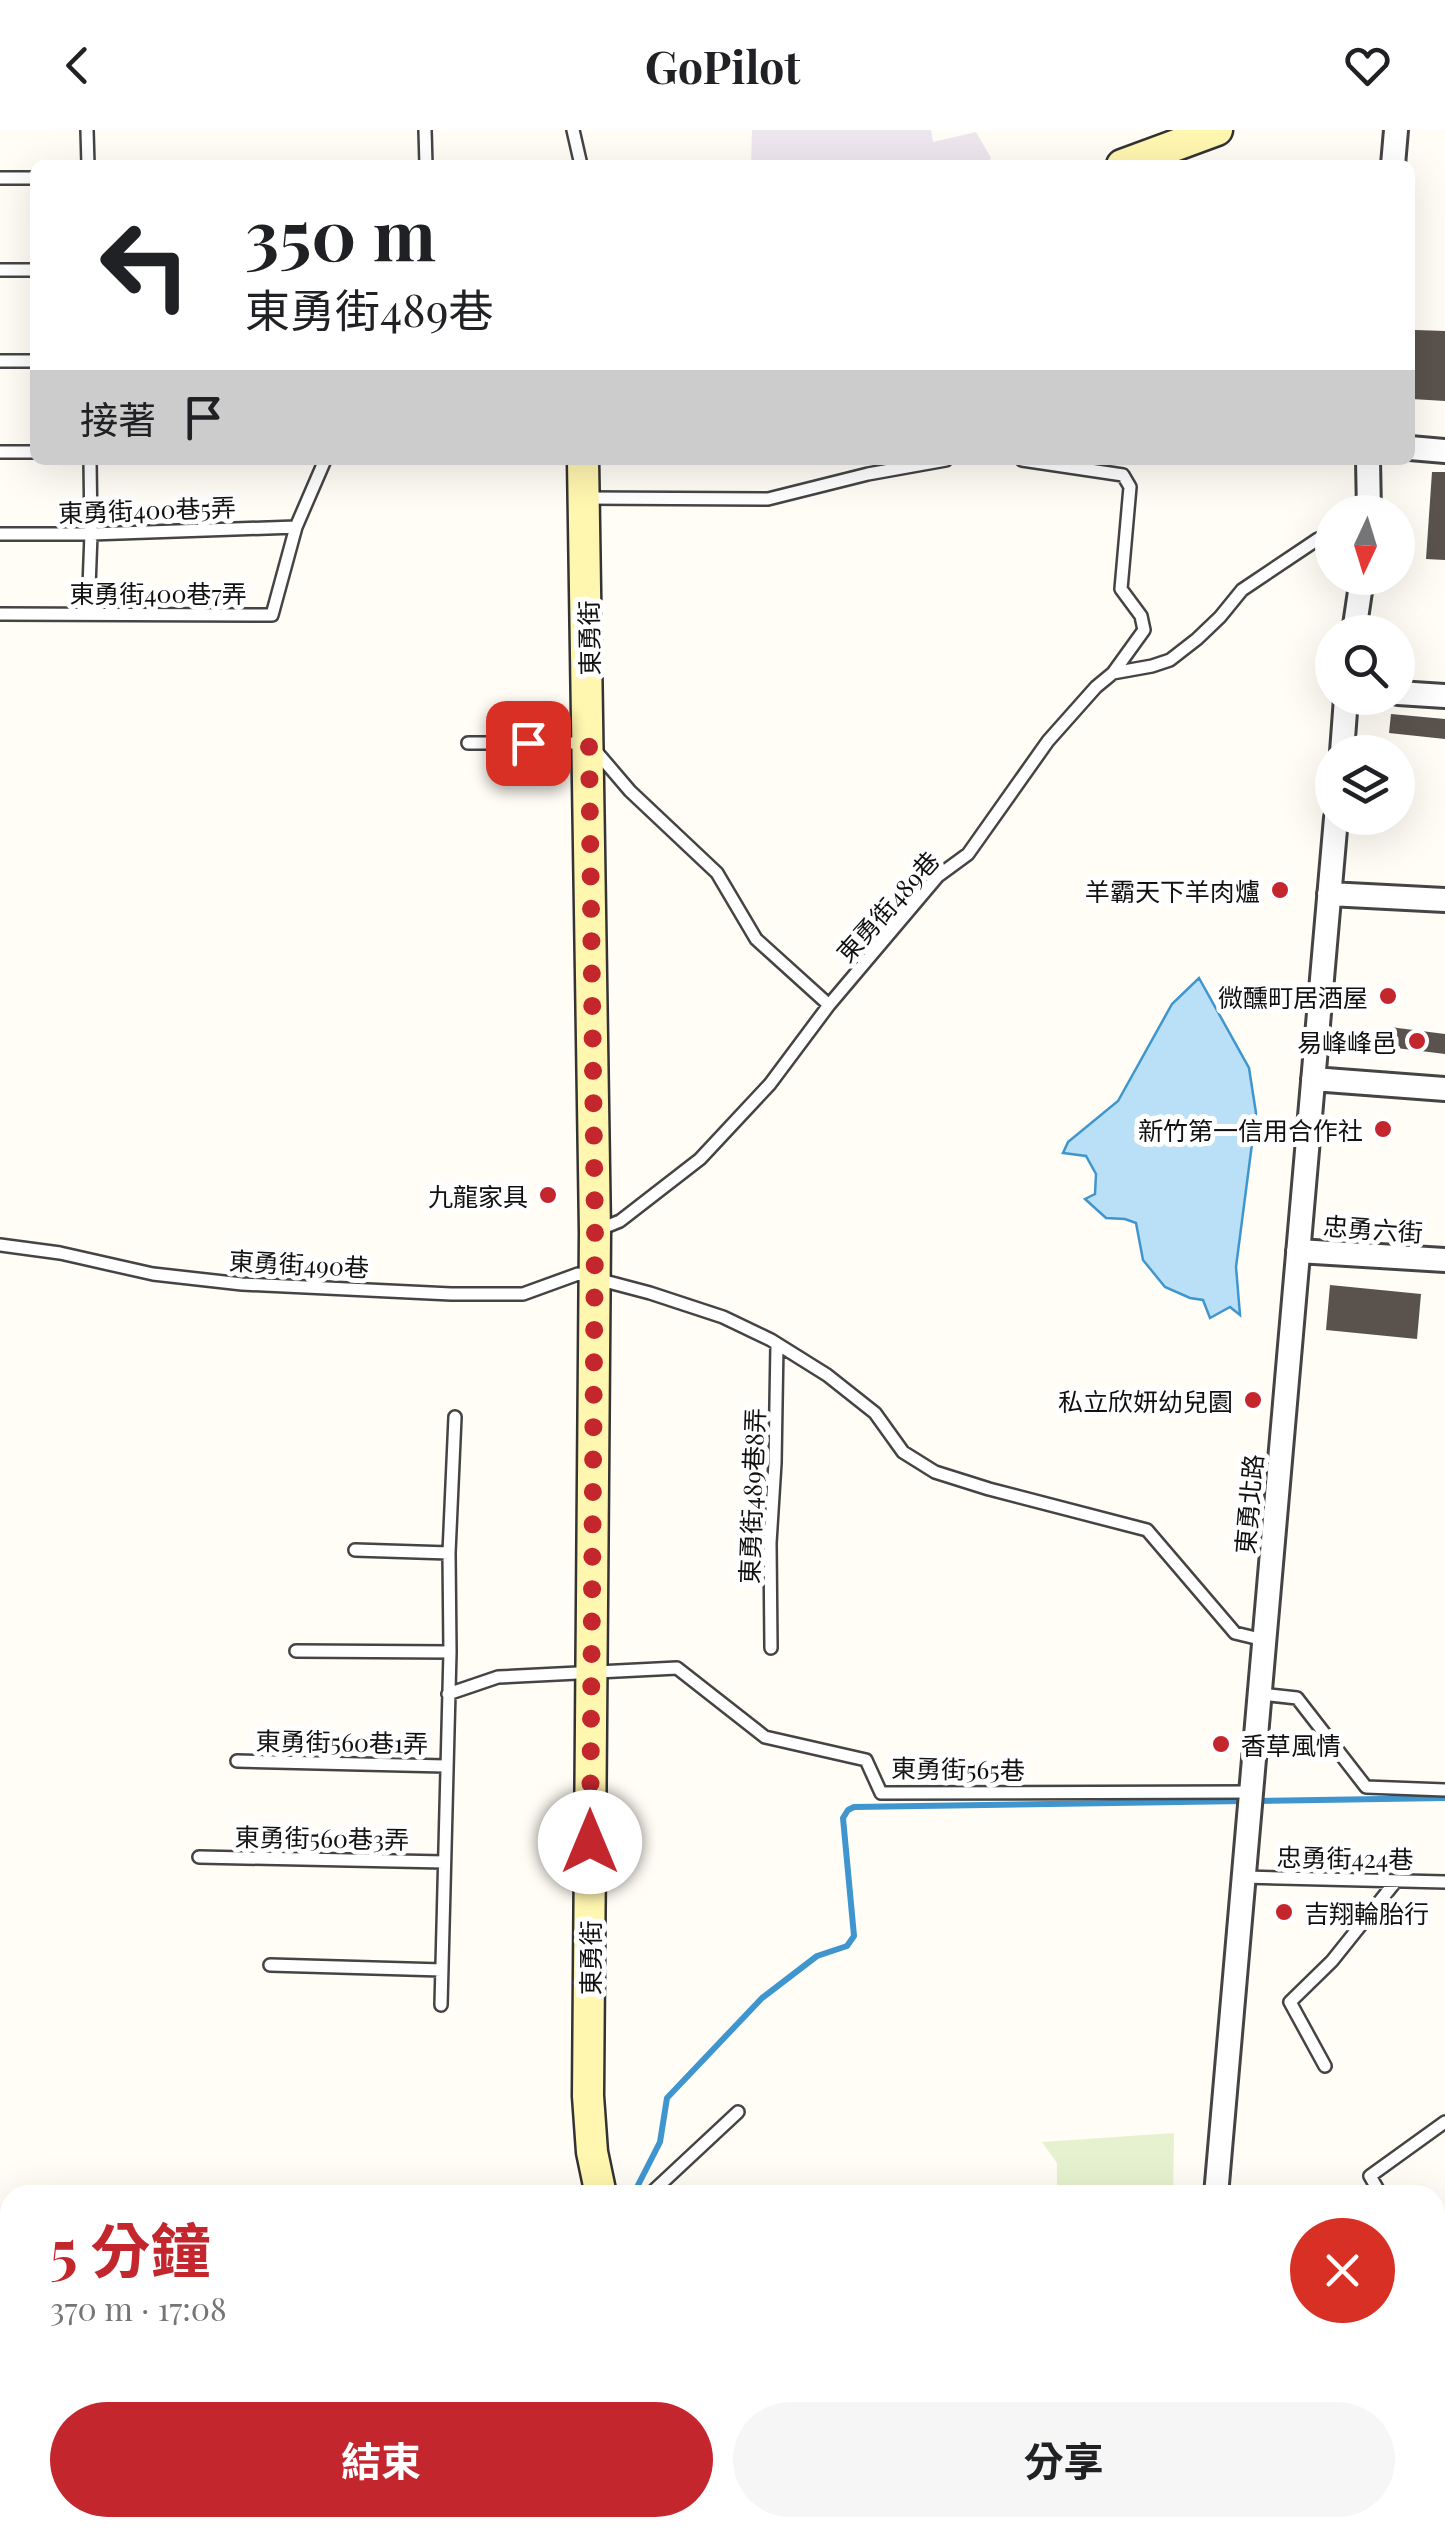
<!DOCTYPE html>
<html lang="zh-TW">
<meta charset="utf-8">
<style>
:root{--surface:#fff;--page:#f6f6f6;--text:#202124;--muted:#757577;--accent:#c4262e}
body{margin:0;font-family:"Playfair Display","Noto Sans TC",serif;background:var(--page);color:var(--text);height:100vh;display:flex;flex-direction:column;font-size:38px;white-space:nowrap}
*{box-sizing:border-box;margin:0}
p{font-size:32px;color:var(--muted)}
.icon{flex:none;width:55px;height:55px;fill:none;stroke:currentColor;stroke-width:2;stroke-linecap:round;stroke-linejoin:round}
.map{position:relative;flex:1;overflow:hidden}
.drawer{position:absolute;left:0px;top:2055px;width:1445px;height:352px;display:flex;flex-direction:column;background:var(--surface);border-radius:30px 30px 0 0;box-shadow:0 10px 40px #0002}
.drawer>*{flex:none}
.hud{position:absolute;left:30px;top:30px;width:1385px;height:305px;border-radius:15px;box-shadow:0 10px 40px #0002;background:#fff;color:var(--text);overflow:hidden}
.needle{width:65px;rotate:184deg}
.tools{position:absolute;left:1315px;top:365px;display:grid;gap:20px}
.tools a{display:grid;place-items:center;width:100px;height:100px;border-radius:50%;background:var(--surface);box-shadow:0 10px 40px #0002;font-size:50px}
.pin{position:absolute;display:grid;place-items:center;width:85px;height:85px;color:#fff;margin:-42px;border-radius:20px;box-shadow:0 5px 15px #0006}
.me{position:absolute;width:110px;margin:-55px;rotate:0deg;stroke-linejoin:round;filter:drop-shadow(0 0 8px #0008)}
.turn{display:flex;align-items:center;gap:35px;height:210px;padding:0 50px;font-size:45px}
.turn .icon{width:130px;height:130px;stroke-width:2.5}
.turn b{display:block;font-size:70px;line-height:85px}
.then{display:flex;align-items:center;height:95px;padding:0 50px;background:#0003;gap:20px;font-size:38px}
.round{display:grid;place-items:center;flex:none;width:105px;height:105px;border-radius:52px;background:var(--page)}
.head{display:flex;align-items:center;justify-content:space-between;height:170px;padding:0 50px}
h1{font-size:60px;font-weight:700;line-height:75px;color:var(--accent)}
.cta{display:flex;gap:20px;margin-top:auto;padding:20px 50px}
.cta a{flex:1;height:115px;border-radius:60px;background:var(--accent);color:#fff;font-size:40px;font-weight:700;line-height:115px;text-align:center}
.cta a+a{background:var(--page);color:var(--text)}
header{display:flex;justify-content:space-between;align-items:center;height:130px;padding:0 50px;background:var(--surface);font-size:45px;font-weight:700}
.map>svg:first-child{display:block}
.industrial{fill:#eee6ef}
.pitch{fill:#e6f2cf}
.water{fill:#b9e0f7;stroke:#3f96cf;stroke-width:2.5}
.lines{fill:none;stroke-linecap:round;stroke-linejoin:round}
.stream{stroke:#3f96cf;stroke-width:6}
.building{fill:#5a524d}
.lane-casing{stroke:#444;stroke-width:16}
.street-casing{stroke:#444;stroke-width:28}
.secondary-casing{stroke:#333;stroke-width:35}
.lane{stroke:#fff;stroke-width:11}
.street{stroke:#fff;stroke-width:22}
.secondary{stroke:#fff6b0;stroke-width:30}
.route{stroke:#c4262e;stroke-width:18;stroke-dasharray:0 32.4}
.poi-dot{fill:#c4262e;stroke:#fff;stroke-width:4}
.labels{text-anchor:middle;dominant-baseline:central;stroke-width:10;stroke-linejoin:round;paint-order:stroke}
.street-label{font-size:25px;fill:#111;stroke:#fff}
.poi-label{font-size:25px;fill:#111;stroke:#fff;text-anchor:end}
</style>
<header><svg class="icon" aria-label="back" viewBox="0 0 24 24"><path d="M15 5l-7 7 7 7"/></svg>GoPilot<svg class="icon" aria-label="heart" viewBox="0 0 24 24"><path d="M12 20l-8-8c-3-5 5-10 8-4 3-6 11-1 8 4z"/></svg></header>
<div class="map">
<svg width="1445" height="2406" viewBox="0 0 1445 2406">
<rect width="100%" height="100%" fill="#fffdf5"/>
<path class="industrial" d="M752 0H931L933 12 976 2 991 28 986 35H751Z"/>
<path class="pitch" d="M1174 2003 1173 2065H1057V2033L1042 2012Z"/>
<path class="water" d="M1199 848 1249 938 1256 983 1236 1137 1240 1185 1230 1177 1210 1188 1203 1170 1190 1168 1165 1157 1143 1130 1136 1093 1125 1089 1106 1088 1085 1069 1095 1064 1096 1044 1086 1026 1063 1023 1068 1012 1118 971 1172 874Z"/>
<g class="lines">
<path class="stream" d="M1256 1671 1445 1668
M633 2065 660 2012 667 1968 762 1868 817 1826 847 1816 854 1806 843 1688 848 1680 854 1677 1244 1671
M0 2137 10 2139"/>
</g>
<path class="building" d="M1415 200 1445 201V271L1412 269Z
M1432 342H1445V430L1426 429Z
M1391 584 1445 589V609L1389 603Z
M1390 897 1445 904V924L1388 917Z
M1330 1155 1421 1164 1417 1209 1326 1200Z"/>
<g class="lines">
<defs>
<path id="lane" d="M87 0 88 35
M425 0 426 35
M573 0 581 35
M0 48H35
M0 140H35
M0 231H35
M0 322H35
M1022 330 1123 345 1130 357 1121 459 1141 486 1144 500 1113 543
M585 368 768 369 868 344 946 330
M0 404H91L296 397
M0 484 272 485 296 397 325 330
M88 484 91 404 90 330
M468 613H589L630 661 717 743 756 809 829 875 938 746 968 724 1048 611 1096 557 1113 543 1152 536 1170 530 1197 509 1220 487 1242 460 1318 409 1332 403
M598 1100 620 1091 700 1029 770 954 829 875
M0 1115 60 1123 153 1144 242 1154 451 1164H523L578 1144 650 1163 723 1187 771 1210 827 1245 875 1283 903 1322 935 1342 989 1359 1147 1400 1235 1503 1264 1510
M355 1420 449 1423
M771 1518 770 1413 775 1333 777 1214
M296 1521 450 1522
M448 1564 498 1547 677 1538 765 1607 866 1630 881 1663 1251 1662
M1260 1564 1297 1568 1366 1657 1445 1660
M237 1631 445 1636
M199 1727 444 1732
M1244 1747 1445 1752
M270 1835 442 1840
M441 1875 450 1522 449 1423 455 1287
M1325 1936 1290 1872 1332 1831 1396 1751
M649 2065 738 1982
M1381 2065 1370 2046 1445 1992
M1435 2162 1445 2180
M1435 2302 1445 2305
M174 2406 178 2398
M604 2406 605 2398"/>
<path id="street" d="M1393 35 1396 0
M1410 318 1445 321
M1368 330 1369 382
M1354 502 1362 448
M1398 563 1445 566
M1342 622 1346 568
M1329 764 1445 770
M1313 949 1445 959
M1298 1121 1445 1130
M1216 2065 1336 688
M1435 2153 1445 2154
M1187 2406V2398"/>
<path id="secondary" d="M1122 35 1217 0
M583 330 595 1102 588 1966 592 2022 601 2065
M669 2398 671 2406"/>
</defs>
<use href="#lane" class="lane-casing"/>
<use href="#street" class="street-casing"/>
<use href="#secondary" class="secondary-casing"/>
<use href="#lane" class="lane"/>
<use href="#street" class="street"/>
<use href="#secondary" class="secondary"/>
</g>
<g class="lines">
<path class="route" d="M528 613H589L595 1102 590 1712"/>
</g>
<g class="poi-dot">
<circle cx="1280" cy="760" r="10"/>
<circle cx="1388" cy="866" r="10"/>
<circle cx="1417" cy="911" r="10"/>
<circle cx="1383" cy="999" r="10"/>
<circle cx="548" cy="1065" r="10"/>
<circle cx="1253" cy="1270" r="10"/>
<circle cx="1221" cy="1614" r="10"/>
<circle cx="1284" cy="1782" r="10"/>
</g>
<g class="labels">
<g class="street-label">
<text transform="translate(147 379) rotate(-2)">東勇街400巷5弄</text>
<text x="158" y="462">東勇街400巷7弄</text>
<text transform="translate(588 508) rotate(-91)">東勇街</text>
<text transform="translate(887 776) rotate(-48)">東勇街489巷</text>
<text transform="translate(1373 1098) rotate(4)">忠勇六街</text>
<text transform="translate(299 1133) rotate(3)">東勇街490巷</text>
<text transform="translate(751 1366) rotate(-88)">東勇街489巷8弄</text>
<text transform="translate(1248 1374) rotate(-85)">東勇北路</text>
<text transform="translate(342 1611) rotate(1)">東勇街560巷1弄</text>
<text transform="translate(958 1638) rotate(1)">東勇街565巷</text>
<text transform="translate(322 1707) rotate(1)">東勇街560巷3弄</text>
<text transform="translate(1345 1727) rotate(1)">忠勇街424巷</text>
<text transform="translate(589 1828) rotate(-90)">東勇街</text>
</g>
<g class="poi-label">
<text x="1260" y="760">羊霸天下羊肉爐</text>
<text x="1368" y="866">微醺町居酒屋</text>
<text x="1397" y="911">易峰峰邑</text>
<text x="1363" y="999">新竹第一信用合作社</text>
<text x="528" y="1065">九龍家具</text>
<text x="1233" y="1270">私立欣妍幼兒園</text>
<text x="1241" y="1614" text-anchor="start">香草風情</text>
<text x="1304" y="1782" text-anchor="start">吉翔輪胎行</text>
</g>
</g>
</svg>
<div class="tools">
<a><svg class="needle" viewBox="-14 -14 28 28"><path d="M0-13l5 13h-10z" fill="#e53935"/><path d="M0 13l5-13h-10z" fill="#757577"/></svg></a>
<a><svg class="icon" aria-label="search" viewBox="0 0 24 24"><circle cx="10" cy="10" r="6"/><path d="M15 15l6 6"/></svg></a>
<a><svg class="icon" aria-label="layers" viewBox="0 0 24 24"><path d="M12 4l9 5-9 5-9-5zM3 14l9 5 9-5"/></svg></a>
</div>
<div class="pin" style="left:528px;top:613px;background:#d93025"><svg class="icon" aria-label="arrive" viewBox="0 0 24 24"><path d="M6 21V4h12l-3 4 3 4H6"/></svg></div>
<svg class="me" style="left:590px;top:1712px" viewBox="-20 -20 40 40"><circle r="19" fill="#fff"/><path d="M0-13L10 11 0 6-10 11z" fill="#c4262e"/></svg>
<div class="hud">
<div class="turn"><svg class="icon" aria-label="left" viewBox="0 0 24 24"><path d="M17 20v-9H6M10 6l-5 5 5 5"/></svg><div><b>350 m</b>東勇街489巷</div></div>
<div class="then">接著<svg class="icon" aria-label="arrive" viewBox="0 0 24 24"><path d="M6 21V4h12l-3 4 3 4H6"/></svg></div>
</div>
<section class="drawer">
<div class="head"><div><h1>5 分鐘</h1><p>370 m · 17:08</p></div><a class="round" style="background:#d93025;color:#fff"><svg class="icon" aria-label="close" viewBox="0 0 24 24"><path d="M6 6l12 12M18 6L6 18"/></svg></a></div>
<div class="cta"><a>結束</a><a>分享</a></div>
</section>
</div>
